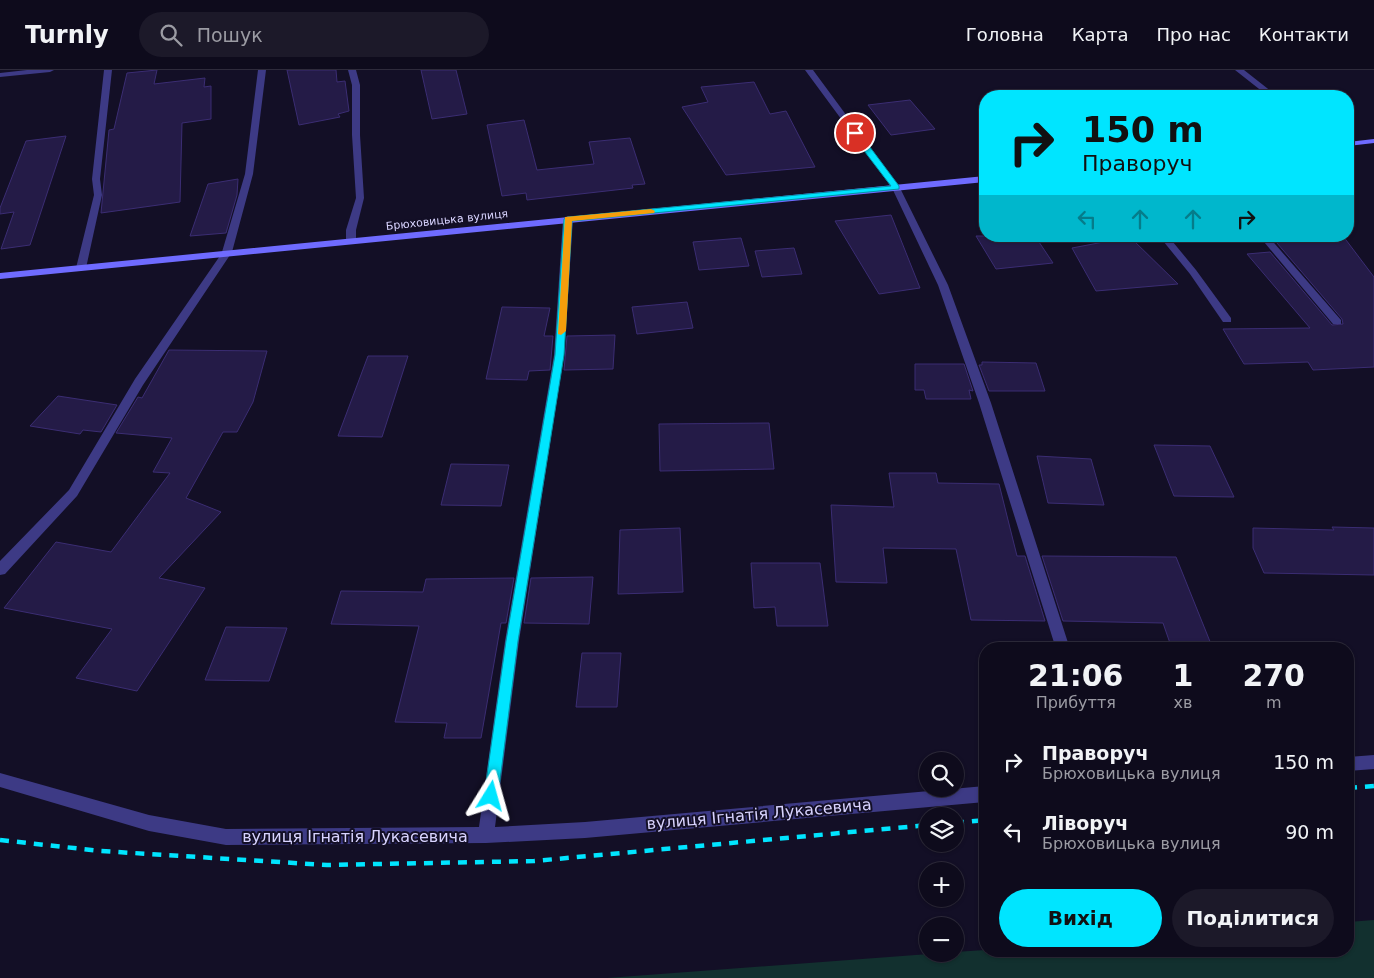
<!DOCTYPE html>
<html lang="uk">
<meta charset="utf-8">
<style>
:root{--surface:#0e0b1c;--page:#1c1929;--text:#f1f3f6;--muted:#9b9ba3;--line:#2e2b3b;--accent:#00e5ff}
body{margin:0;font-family:"DejaVu Sans",sans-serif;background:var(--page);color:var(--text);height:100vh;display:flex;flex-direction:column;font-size:19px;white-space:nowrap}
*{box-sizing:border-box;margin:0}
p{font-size:16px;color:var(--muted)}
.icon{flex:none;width:28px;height:28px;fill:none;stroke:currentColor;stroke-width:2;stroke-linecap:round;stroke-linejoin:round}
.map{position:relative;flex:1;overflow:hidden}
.side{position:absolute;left:979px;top:572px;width:375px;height:315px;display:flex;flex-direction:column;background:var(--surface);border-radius:20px;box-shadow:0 1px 4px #0004,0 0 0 1px var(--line)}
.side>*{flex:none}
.banner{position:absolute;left:979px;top:20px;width:375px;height:152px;border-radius:20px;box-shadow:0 1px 4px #0004,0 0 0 1px var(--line);background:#00e5ff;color:#111;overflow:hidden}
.controls{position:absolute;left:919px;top:682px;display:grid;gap:10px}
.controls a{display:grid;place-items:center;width:45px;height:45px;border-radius:50%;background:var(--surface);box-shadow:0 1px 4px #0004,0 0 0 1px var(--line);font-size:25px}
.pin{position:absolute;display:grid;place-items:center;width:42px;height:42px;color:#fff;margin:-21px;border:2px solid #fff;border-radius:50%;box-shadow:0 1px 5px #0007}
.me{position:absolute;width:55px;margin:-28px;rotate:8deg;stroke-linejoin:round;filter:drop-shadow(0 0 4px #0008)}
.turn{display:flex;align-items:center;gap:18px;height:105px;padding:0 20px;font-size:22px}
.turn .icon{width:65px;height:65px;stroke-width:2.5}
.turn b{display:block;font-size:35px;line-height:42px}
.lanes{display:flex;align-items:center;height:48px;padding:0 20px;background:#0003;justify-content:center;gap:25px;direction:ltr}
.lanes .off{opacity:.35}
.eta{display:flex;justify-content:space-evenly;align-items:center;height:85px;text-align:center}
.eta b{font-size:30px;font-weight:600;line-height:35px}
.action{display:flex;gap:10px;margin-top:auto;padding:10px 20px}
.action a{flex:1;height:58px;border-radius:30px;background:var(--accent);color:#111;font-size:20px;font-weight:600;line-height:58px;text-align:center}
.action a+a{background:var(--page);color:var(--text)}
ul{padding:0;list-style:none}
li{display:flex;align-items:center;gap:15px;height:70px;padding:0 20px}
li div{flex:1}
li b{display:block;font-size:19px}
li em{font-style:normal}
header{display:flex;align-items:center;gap:30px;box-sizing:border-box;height:70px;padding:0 25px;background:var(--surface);border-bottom:1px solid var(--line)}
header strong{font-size:24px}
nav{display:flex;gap:28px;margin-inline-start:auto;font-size:18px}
.search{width:350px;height:45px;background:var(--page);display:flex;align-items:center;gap:12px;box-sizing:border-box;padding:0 18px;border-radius:28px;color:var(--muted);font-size:19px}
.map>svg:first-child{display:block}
.green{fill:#12302f}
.building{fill:#241b47;stroke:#3b2d73}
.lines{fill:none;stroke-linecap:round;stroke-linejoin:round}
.lane{fill:#3d3a85;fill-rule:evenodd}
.street{fill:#3d3a85;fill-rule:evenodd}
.secondary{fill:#6f6bff;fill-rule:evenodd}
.rail{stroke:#00e5ff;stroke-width:4.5;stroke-dasharray:9 8;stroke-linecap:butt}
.route{fill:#00e5ff;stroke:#0095a6}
.slow{fill:#f59e0b}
.labels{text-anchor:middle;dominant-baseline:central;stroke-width:4;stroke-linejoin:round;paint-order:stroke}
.far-street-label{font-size:11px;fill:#d9d4ff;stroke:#130f26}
.near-street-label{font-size:16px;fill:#d9d4ff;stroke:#130f26}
</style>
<header>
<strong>Turnly</strong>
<div class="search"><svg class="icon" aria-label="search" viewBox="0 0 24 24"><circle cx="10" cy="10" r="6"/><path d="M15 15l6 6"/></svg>Пошук</div>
<nav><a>Головна</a><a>Карта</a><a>Про нас</a><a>Контакти</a></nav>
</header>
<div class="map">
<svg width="1374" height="908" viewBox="0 0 1374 908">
<rect width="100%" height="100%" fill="#130f26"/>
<path class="green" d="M1374 850V908H607L929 884H955V882L985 880 1348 881V852Z"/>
<path class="building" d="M157 0 154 14 205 8 204 17 211 16V49L182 53 180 132 101 143 109 60 114 59 127 3Z
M287 0H336L337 12 345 11 349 41 338 44 340 47 299 55Z
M421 0H456L467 44 432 49Z
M754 12 770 44 786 41 815 97 726 105 682 37 708 32 701 17Z
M910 30 935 59 891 65 868 35Z
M524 50 537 100 594 94 589 72 630 68 645 114 632 115 633 118 527 130 526 123 502 126 487 55Z
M66 66 30 175 1 179 14 142 0 144V138L26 71Z
M238 109 237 125 226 163 190 166 208 114Z
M891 145 920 218 879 224 835 151Z
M976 166H1035L1053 193 996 199Z
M1271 166H1343L1374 207V297L1313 300 1308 292 1244 294 1223 259 1310 258 1247 184 1270 182 1332 255 1343 254 1342 249Z
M1130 167 1178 214 1096 221 1072 178Z
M741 168 749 196 699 200 693 172Z
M794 178 802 204 762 207 755 181Z
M687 232 693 258 637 264 632 237Z
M502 237 550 238 544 266H553L550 300 529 301 527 310 486 309Z
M615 265 613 299 564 300 567 266Z
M169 280 267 281 253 332 237 362H223L186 428 221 442 159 508 205 518 137 621 76 608 112 559 4 538 56 472 111 482 170 403 153 402 172 368 116 363 138 327 142 328Z
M368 286H408L382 367 338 366Z
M982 292 1036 293 1045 321H989L979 295H982Z
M915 294H964L973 321 969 320 971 329H926L924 320H915Z
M58 326 117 335 101 362 83 360 80 364 30 356Z
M769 353 774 399 660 401 659 354Z
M1154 375 1210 376 1234 427 1174 426Z
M1037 386 1091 389 1104 435 1048 433Z
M451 394 509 395 501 436 441 435Z
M889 403H936L938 413 999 414 1017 486H1025L1045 551 971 550 956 479 883 478 887 513 836 512 831 435 894 437Z
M1332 457 1374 458V505L1264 503 1253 478V458L1334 460Z
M680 458 683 522 618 524 620 460Z
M1042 486 1176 487 1213 579H1172L1163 553 1063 551Z
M751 493H820L828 556H777L775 537 754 538Z
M593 507 589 554 524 553 531 508Z
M514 508 506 553H501L481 668H444L447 653 395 652 419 556 331 554 341 521 423 522 426 509Z
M226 557 287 558 269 611 205 610Z
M582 583H621L617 637H576Z"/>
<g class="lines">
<path class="lane" d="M104 0H112L100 109 102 125 86 198 81 201 76 198 94 125 92 109Z
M258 0H266L253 104 232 182 227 185 222 182 245 104Z
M348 0H356L360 15V65L364 128 356 160V171L351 174 346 171V160L356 128 352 65V15Z
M805 0H813L900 118 948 215 991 333 1070 579H1056L979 333 938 215 892 118Z
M1159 166H1168L1196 200 1231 248V252H1223L1190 204Z
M1259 166H1268L1341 250V254H1333Z"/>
<path class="street" d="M27 0H54L50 2 0 7V3Z
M1235 0H1244L1277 26H1268Z
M568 146 573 149 564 285 519 571 495 757 585 752 985 716V732L585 768 486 773 226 775 149 761 0 717V703L149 745 226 759 479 757 505 571 554 285 563 149Z
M227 179 232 182 143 315 77 426 5 504 0 505V491L69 420 135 309 224 180Z
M1374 685V699L1348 701V687Z"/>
<path class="secondary" d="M1374 69V73L1348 76V72Z
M985 106V112L0 209V203Z"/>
<path class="rail" d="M1348 718 1374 716
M955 753 985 750
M0 770 101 781 327 795 534 791 928 755"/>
</g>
<path class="route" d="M852 61H858L899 116V119L572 151 564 285 518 571 498 726 496 731 491 733 486 731 484 726 506 571 555 285 564 149 568 147 891 116 852 65Z"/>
<path class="slow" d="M651 139 655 141 654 143 572 151 566 261 561 265 558 264 565 147Z"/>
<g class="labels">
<g class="far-street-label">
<text transform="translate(447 150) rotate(-6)">Брюховицька вулиця</text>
</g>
<g class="near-street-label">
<text transform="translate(759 744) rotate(-5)">вулиця Ігнатія Лукасевича</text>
<text x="355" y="766">вулиця Ігнатія Лукасевича</text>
</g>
</g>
</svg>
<div class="controls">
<a><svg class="icon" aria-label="search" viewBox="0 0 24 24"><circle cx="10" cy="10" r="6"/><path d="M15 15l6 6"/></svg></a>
<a><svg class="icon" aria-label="layers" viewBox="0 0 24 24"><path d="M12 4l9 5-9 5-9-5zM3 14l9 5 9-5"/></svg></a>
<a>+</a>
<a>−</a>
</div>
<div class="pin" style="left:855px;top:63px;background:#d93025"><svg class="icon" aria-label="arrive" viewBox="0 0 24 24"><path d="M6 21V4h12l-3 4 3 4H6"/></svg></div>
<svg class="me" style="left:491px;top:726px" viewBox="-20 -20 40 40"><path d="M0-17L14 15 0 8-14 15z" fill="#00e5ff" stroke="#fff" stroke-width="4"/></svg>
<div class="banner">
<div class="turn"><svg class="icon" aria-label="right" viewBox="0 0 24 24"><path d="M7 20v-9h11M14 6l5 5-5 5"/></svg><div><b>150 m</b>Праворуч</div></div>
<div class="lanes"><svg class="icon off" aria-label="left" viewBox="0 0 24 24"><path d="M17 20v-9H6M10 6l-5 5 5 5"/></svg><svg class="icon off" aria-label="ahead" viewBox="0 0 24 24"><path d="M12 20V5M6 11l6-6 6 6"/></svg><svg class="icon off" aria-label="ahead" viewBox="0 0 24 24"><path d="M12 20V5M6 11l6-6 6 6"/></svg><svg class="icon" aria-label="right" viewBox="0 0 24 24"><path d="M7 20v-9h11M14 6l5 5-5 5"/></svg></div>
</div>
<section class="side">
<div class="eta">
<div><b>21:06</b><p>Прибуття</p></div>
<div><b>1</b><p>хв</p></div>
<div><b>270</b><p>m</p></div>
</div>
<ul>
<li><svg class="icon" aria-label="right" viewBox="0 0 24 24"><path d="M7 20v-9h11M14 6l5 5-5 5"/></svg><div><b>Праворуч</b><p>Брюховицька вулиця</p></div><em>150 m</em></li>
<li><svg class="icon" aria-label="left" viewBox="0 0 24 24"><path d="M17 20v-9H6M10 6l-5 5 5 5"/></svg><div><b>Ліворуч</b><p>Брюховицька вулиця</p></div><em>90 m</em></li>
</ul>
<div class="action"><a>Вихід</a><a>Поділитися</a></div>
</section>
</div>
